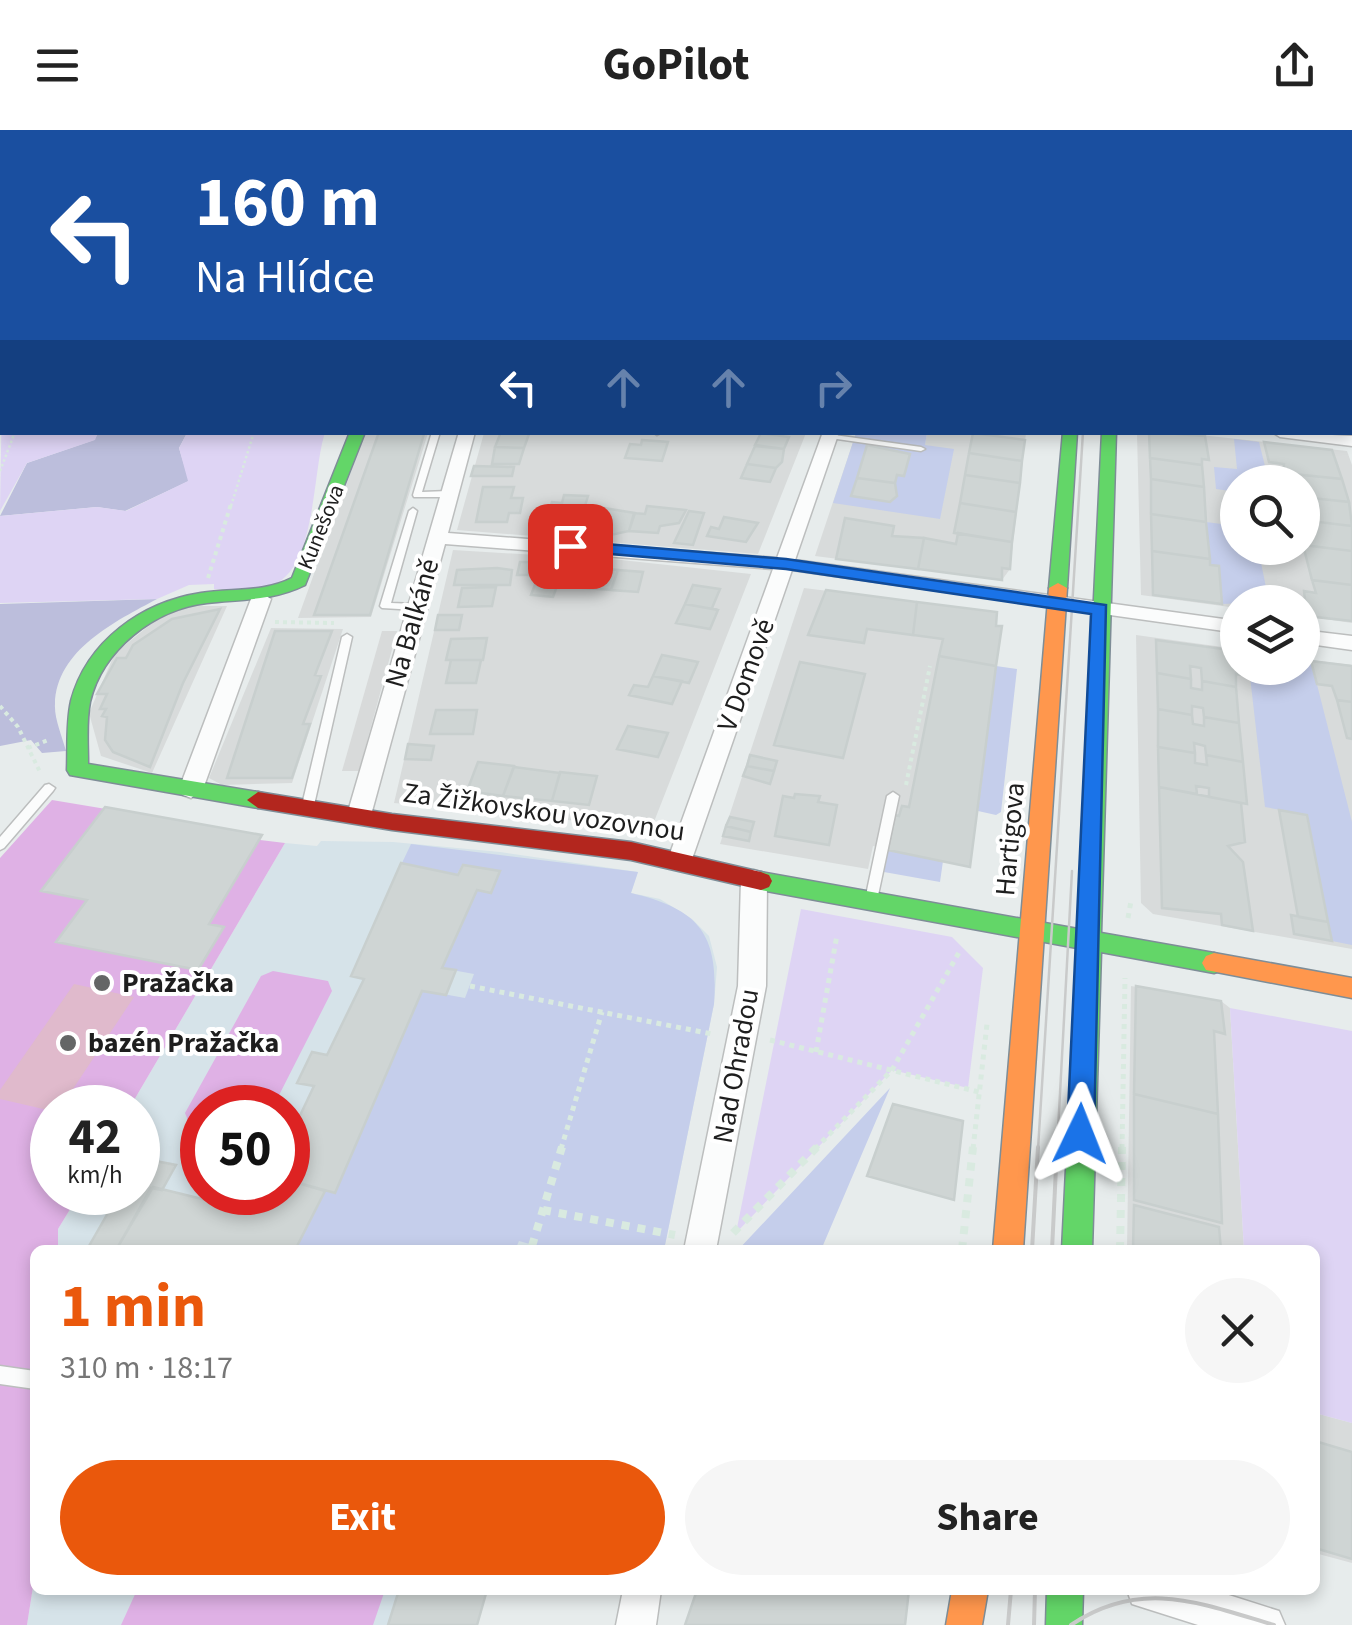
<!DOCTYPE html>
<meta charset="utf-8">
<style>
:root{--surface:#fff;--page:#f6f6f6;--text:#222;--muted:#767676;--accent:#ea580c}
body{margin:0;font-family:"Source Sans 3",sans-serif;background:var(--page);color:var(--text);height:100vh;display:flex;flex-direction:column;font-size:38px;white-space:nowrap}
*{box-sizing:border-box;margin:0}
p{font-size:32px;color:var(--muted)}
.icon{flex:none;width:55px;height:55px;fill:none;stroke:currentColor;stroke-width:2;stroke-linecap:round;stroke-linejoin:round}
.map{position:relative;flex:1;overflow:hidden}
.details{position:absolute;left:30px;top:1115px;width:1290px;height:350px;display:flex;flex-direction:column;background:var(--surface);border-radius:15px;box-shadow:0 5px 15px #0003}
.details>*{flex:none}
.top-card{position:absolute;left:0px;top:0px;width:1352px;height:305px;box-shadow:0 5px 15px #0003;background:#1a4fa0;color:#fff;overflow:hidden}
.fabs{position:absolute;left:1220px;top:335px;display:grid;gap:20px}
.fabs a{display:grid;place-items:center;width:100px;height:100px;border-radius:50%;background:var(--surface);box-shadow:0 5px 15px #0003;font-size:50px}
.speed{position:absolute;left:30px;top:955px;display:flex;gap:20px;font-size:50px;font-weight:700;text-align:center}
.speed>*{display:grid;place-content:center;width:130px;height:130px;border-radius:50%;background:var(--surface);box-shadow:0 5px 15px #0003;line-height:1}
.speed small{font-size:25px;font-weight:400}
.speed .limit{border:15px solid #d22;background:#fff;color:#111}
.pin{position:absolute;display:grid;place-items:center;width:85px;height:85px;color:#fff;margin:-42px;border-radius:20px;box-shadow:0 5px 15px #0006}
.me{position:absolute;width:110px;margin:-55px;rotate:2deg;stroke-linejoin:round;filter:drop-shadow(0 0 8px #0008)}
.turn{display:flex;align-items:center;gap:35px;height:210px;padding:0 30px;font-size:45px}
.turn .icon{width:130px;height:130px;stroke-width:2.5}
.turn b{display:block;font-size:70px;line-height:85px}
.lanes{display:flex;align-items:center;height:95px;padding:0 30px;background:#0003;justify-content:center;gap:50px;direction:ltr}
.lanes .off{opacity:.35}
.round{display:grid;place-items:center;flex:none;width:105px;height:105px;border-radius:52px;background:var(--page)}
.headline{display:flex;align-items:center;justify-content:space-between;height:170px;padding:0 30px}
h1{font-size:60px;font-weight:700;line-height:75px;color:var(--accent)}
.cta{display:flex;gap:20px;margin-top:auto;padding:20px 30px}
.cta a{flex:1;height:115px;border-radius:60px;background:var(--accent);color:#fff;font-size:40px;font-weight:700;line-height:115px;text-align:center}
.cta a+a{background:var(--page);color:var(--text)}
header{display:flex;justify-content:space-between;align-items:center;height:130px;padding:0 30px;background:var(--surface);font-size:45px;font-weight:700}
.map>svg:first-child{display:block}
.residential{fill:#d8dbdb;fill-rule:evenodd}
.education{fill:#d6e3e9;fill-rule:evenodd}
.religious{fill:#d8dada}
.grass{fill:#c5ceeb;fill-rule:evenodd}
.forest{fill:#bcbedc}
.park{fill:#ded4f4}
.pitch{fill:#dfb1e5}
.water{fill:#e0bacc}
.building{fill:#cfd5d4;stroke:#c8cfce;stroke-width:2.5}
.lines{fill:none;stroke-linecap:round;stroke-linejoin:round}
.lane-casing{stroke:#bcbebe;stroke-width:3}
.street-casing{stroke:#bcbebe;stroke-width:3}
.fast-casing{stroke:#7e8d97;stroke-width:3}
.slow-casing{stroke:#7e8d97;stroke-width:3}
.jam-casing{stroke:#7e8d97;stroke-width:3}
.path-far3{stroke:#d9eae0;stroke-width:2.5;stroke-dasharray:2.5 2.5;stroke-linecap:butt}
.path-far2{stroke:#d9eae0;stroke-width:4;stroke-dasharray:4 4;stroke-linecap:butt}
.path-far1{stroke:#d9eae0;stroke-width:5;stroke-dasharray:5 5;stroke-linecap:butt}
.path{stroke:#d9eae0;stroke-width:8;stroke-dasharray:8 8;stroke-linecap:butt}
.lane{fill:#fbfcfc;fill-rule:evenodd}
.street{fill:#fbfcfc;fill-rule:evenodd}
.fast{fill:#63d668;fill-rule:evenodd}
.slow{fill:#ff974d;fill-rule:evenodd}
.jam{fill:#b3261e;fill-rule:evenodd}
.tram-far1{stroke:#c9caca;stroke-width:2.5}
.tram{stroke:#c9caca;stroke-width:4}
.route{fill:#1a73e8;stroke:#114b97;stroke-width:2.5}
.poi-dot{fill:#646666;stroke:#fff;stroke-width:4}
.labels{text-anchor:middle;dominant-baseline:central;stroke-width:8;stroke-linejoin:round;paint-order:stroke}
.far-street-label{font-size:22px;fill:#1e1e1e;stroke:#fff}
.street-label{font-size:28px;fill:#1e1e1e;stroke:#fff}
.poi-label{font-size:28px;font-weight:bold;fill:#1e1e1e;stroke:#fff;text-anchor:start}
</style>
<header><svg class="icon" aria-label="menu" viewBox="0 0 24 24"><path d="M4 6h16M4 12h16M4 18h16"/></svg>GoPilot<svg class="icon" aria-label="share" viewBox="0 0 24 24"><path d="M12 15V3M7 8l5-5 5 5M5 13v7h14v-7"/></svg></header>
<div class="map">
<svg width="1352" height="1495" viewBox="0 0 1352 1495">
<rect width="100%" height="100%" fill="#e7ecec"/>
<path class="residential" d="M365 303H428L371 487 298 488Z
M484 303H806L758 424 457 400Z
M927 303H1026L1010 439 1002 450 815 426 854 309 925 314Z
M1137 303H1182L1347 321 1352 335V493L1303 486 1302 472H1238L1237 478 1141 465ZM1238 352H1302V418H1238Z
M453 420 621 430 751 444 650 702 548 687 394 673Z
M804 458 997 482 996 495 1002 496 970 737 873 716 868 739 720 714Z
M185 476H227L152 643 101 626 89 583 115 523 156 490Z
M271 498 343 499 292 653 222 655 209 648Z
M1136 505 1237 519 1238 538H1302L1303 529 1352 535V819L1153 784 1141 773Z
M1131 856 1221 871 1230 878 1244 1120H1127Z
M1315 1283 1352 1293V1433L1315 1423Z"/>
<path class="education" d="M321 711 393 712 500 722 638 742 631 763 660 769 692 789 709 806 717 837 714 874 664 1120H58V1099L80 1063 138 1062V978L130 977 285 713 317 716ZM202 978H288V1062H202Z
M35 1444V1460H487L477 1495H27Z"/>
<path class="religious" d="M382 501H397L359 641H342Z"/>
<path class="grass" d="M856 303H927L925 315 954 319 940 389 833 373ZM867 315 910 324 904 345H897L893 361 897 366 889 372 851 366Z
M1234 309 1259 312 1265 336 1272 337 1276 352H1238L1237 362 1216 359 1214 337 1237 339Z
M1206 392 1237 396 1238 418H1258L1269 472 1222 474 1219 437 1210 435Z
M1303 530 1311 531 1352 692V815L1332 811 1307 685 1265 677 1249 538H1302Z
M996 536 1017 539 1001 682 996 685 978 681Z
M411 714 638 742 631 763C700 779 719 805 714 874L664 1120H551L519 1111 515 1120H295L325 1061 334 1062 421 860 465 868 474 844 441 838 476 759 499 741 462 735 457 744 402 733Z
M888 720 943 731 940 752 884 742Z
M890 958 821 1120H738Z"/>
<path class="forest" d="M98 303H187L179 318 189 351 125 381 97 377 0 386 27 333 94 310Z
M157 469C116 491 56 520 55 574 54 588 62 606 66 621L42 623 31 610 0 616V474Z"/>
<path class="park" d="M2 262V302L98 303 95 310 27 333 0 381Z
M187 303H325C312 340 317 444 269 456 252 461 231 459 214 459V454L189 455 157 469 0 473V386L97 377 126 381 188 351 179 318Z
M801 779 952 807 983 838 968 958 892 940 736 1103Z
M1230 878 1352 901V1293L1315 1283V1120H1244Z"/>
<path class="pitch" d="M52 670 262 705 260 710 285 713 130 977 52 978V1062L80 1063 58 1099V1120H35V1444L27 1495H0V728Z
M273 841 328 851 332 861 273 977 202 978V996L189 993 185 983 261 846Z
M137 1460H385L373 1495H121Z"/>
<path class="water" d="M74 854 134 867 61 977 52 981 0 969V960Z"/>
<path class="building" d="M379 302 424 304 370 485H314Z
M501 302H525L529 304 524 318 495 317Z
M1149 302 1205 306 1209 330 1202 329V335L1150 328Z
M761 303 789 307 784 319 755 315Z
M973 303 1025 310 1022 331 969 323Z
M642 310 668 312 662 331 625 328 630 314 641 315Z
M1264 312 1332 320 1342 349 1283 343 1284 334 1269 332Z
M867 315 910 324 904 346 897 345 895 353 857 348Z
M755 316 784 319 782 332 776 338 747 334Z
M495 317 524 318 519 334H492Z
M969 323 1022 331 1020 353 965 345Z
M1150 328 1202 335 1204 357 1151 349Z
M747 334 776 338 770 352 741 348Z
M474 336 514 337 512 346H471Z
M1283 343 1342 349 1349 372 1302 367V352H1286Z
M965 345 1020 353 1016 382 960 373Z
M857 348 895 353 897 366 890 372 851 366Z
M1151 349 1204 357 1206 392 1151 384Z
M483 357H514L511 368H523L520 383H509L507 392H476Z
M564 365 588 366 584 379 597 380 591 398 556 395 553 405 542 404 552 372 562 373Z
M1302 367 1349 372 1352 396 1302 390Z
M960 373 1016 382 1012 412 954 403Z
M647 376 686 380 679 393 660 396 658 403 629 401 634 383 645 384Z
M604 378 635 383 629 401 606 406 599 403 601 398H591L597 380Z
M689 381 704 383 693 415 674 413Z
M1151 384 1206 392 1210 429 1152 421Z
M724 387 758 393 746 412 707 406 711 397 719 399Z
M845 388 894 396 892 406 924 408 918 439 836 429Z
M1302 390 1352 396V421L1303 415Z
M958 403 1012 412 1010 439 1002 438V450L918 439 924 408 956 414Z
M1303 415 1352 421V455L1312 450Z
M1152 421 1210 429V435L1219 436 1222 474 1153 465Z
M534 423 548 424 544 438 531 437 530 445H517L520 432H532Z
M552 435 577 437 570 457 557 456 553 467 531 465 539 444 549 445Z
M577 437 618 440 611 460 570 457Z
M497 438 512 440 510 455H454L457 440Z
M618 440 643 442 638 462 611 460Z
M1312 450 1352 455V491L1307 486 1304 461 1316 463Z
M693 455 720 459 712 478 718 480 685 474Z
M496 457 492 476 458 477 462 458Z
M826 460 917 472 913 505 867 499 864 513 808 505Z
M917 472 997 482 996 496H1002L996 536 939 526 943 509 913 505Z
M685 474 718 480 710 499 676 493Z
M220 479 183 553 150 637 113 622 105 610 107 587 102 586 106 579H100L107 564H97L117 528H126L133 515 172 489Z
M438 485H462L459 500H435Z
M275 501H332L315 545 321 546 303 594H310L292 648H227Z
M487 508 483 530H446L451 509Z
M1156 510 1238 521V538H1249L1250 546 1236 544V557L1202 551 1201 538 1190 536 1191 549 1157 543Z
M662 525 698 532 689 553 653 546Z
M939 526 996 536 970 737 888 720 895 685 899 686 902 676 909 677Z
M451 530H481L476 553H446Z
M1311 531 1352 536V572L1337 570 1332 556 1317 554Z
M800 532 865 544 843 628 774 615Z
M1157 543 1191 549V558L1202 560V551L1236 557 1239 593 1204 587 1203 578 1192 576V585L1158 579Z
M653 546 682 551 672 574 629 565 634 555 648 557Z
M1337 570 1352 572V609L1347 608Z
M1158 579 1192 585 1193 594 1204 596V587L1239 593 1243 632 1206 625 1205 616 1194 613 1195 623 1158 617Z
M436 580H477L473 604H430Z
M628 596 668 603 658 627 617 619Z
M408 614 434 616 431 630 405 629Z
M1158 617 1195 623V633L1207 635 1206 625 1243 632 1247 674 1209 667V658L1196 656 1197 664 1159 657Z
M750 625 777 631 774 641 747 636Z
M478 632 514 636 503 666 467 661Z
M747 636 774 641 770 654 743 646Z
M514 637 560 643 552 671 503 666Z
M560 642 597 646 589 675 552 671Z
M1159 657 1241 673 1245 712 1228 716 1243 732 1253 801 1222 795 1221 784 1162 778Z
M795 664 820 666 818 672 837 675 829 715 775 706 783 666 794 668Z
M105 677 262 705 209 794 224 797 198 840 56 812 87 770 41 761Z
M1279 680 1307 685 1328 792 1298 787Z
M730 687 754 692 751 702 726 696Z
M726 696 751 702 749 711 723 706Z
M401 733 458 745 463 735 500 741 491 763 477 760 442 838 456 840 446 865 422 861 335 1063 288 1050V1011L314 956 297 953 312 922 327 925 364 849 351 846Z
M1291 785 1328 792 1332 811 1294 804Z
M1136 856 1221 871 1225 904 1214 901 1218 984 1134 964Z
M1134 964 1218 984 1222 1093 1134 1070Z
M893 974 963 991 954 1070 867 1046Z
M140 1028 176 1035 162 1060 151 1058 116 1120 89 1116 120 1062H138Z
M288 1050 325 1061 295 1120H116L153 1057 235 1077 242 1062H288Z
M1134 1075 1219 1097 1221 1120H1133Z
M1315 1311 1352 1322V1429L1315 1418Z
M399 1460H487L477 1495H388Z
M697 1460H909L905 1495H685Z"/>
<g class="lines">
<defs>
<path id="lane" d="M1350 22H1352V26H1350Z
M432 302H440L422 362 448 361 452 364 448 367H414L413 365Z
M653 302H661V303L657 305Z
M827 304 921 317 925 319 921 321 830 308H827Z
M413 378 417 381 391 473 416 474 421 477 416 480 382 478 380 476 409 381Z
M347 504 352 507 314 675 308 679 302 675 342 507Z
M49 654 55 658 53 661 4 718 0 720V707L45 655Z
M893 662 899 666 877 770 875 774H867L865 770 887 666Z
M0 1236 35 1241V1259L0 1254Z"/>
<path id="street" d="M764 0H775L776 2H766Z
M897 0H907V2H897Z
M1350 184H1352V193H1350Z
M1350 237 1352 238V252L1350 251Z
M459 302H475L448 403 777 428 823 302H839L795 430 1238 491V503L792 440 692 729 689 736H671L668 729 773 439 445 414 371 685 359 694 347 685Z
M1272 302 1352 306V316L1280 307Z
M261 463 271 469 203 659 191 668 183 665 179 659 251 469Z
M1302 500 1352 506V520L1302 513Z
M754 740 763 743 767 750 766 856 716 1120H684L738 856 741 750 745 743Z
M623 1460H661L656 1495H616Z
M1127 1460H1213L1279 1481 1285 1495H1198L1132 1474Z"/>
<path id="fast" d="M350 302H365L305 455C273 471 242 469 207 473 154 479 102 520 90 572 86 592 88 614 88 634L258 662 265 664 269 670 265 676 258 678 70 645 67 640C68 617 66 593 71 571 87 511 142 472 201 463 232 458 262 463 292 448Z
M1063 302H1077L1067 458 1058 463 1049 458Z
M1102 302H1116L1101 803 1214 823 1222 826 1226 833 1222 840 1214 843 1101 822 1092 1120H1062L1077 818 761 760 753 757 750 751 753 745 761 742 1078 799Z
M1047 1460H1083L1082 1495H1046Z"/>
<path id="slow" d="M1058 453 1067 458 1023 1120H993L1049 458Z
M1214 823 1352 848V868L1206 840 1202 833 1206 826Z
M952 1460H988L982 1495H946Z"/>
<path id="jam" d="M258 662 392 684 631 712 761 742 769 745 772 751 769 757 761 760 631 730 392 700 258 678 247 670Z"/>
</defs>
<use href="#lane" class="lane-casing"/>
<use href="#street" class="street-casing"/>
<use href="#fast" class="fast-casing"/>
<use href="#slow" class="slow-casing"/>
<use href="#jam" class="jam-casing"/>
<path class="path-far3" d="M1339 0 1352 2
M1171 2 1188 0
M0 341 15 302
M231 376 254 302"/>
<path class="path-far2" d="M208 448 231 374
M275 492 334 493
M0 576 18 597 40 642
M28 618 48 610
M906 655 930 536"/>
<path class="path-far1" d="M1000 745V764
M1128 788 1131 771
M470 856 712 904
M770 910 979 962
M816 922 837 805
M561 1019 602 882
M815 1019 892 940 961 819
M973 1019 987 894
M1122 1019 1125 848"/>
<path class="path" d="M543 1080 675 1105
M733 1103 817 1017
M532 1116 562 1017
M962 1120 973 1017
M1120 1120 1122 1017"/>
<use href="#lane" class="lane"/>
<use href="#street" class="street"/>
<use href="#fast" class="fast"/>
<use href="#slow" class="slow"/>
<use href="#jam" class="jam"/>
<path class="tram-far1" d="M1038 1019 1083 302
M1057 1019 1072 741"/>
<path class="tram" d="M1032 1120 1038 1017
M1052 1120 1057 1017
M1008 1495 1011 1460
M1034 1495 1035 1460
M1071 1495C1141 1448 1200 1473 1274 1495"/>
</g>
<path class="route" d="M570 411 786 429 1106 475 1094 1004 1090 1013 1080 1017 1071 1013 1067 1004 1091 484 786 439 564 420V413Z"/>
<g class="poi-dot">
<circle cx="102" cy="853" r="10"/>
<circle cx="68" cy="913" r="10"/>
</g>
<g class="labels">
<g class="far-street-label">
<text transform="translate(321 397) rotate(-68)">Kunešova</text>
</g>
<g class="street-label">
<text transform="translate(412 493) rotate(-74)">Na Balkáně</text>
<text transform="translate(746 545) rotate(-70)">V Domově</text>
<text transform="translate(544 682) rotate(8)">Za Žižkovskou vozovnou</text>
<text transform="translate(1010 709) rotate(-85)">Hartigova</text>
<text transform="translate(736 936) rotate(-80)">Nad Ohradou</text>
</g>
<g class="poi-label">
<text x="122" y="853">Pražačka</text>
<text x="88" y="913">bazén Pražačka</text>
</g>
</g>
</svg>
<div class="fabs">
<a><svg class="icon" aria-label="search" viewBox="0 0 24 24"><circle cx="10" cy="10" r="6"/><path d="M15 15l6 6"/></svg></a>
<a><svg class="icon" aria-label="layers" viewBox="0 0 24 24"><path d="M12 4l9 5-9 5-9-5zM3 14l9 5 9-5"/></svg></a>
</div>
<div class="speed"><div>42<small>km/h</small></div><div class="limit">50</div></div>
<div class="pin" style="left:570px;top:416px;background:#d93025"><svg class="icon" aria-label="arrive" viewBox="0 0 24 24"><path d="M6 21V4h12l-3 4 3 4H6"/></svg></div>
<svg class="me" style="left:1080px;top:1004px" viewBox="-20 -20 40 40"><path d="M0-17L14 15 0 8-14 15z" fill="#1a73e8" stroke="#fff" stroke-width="4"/></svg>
<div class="top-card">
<div class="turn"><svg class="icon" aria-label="left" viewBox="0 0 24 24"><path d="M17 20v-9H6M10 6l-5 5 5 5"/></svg><div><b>160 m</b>Na Hlídce</div></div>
<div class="lanes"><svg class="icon" aria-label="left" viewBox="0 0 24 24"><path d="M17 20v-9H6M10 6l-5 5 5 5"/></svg><svg class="icon off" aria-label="ahead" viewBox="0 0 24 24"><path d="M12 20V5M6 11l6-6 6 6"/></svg><svg class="icon off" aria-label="ahead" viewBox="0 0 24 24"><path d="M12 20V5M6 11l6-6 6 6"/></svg><svg class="icon off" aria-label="right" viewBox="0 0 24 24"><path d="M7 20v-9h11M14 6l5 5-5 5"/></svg></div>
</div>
<section class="details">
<div class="headline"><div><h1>1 min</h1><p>310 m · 18:17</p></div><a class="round"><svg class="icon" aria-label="close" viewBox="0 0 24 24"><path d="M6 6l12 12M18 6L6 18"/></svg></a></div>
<div class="cta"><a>Exit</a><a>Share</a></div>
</section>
</div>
